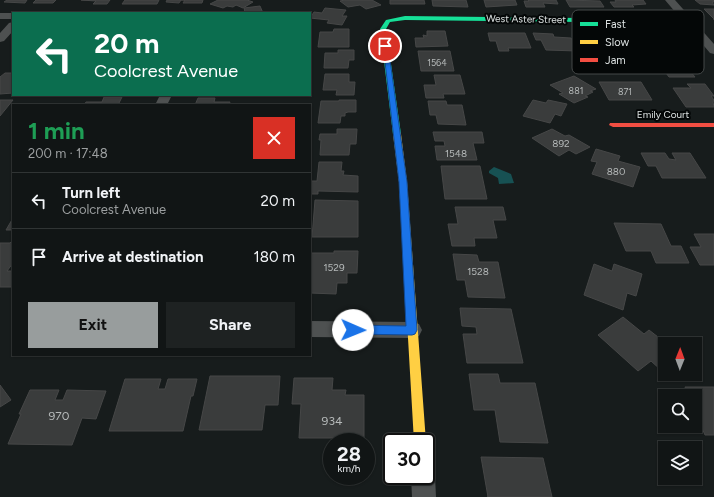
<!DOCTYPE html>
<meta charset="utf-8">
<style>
:root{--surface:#111515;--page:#1e2222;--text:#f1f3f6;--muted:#9c9fa0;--line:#303434;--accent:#989d9d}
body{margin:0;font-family:Figtree,sans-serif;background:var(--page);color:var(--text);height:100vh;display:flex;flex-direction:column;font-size:15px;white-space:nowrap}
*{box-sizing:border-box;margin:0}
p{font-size:13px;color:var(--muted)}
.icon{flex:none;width:22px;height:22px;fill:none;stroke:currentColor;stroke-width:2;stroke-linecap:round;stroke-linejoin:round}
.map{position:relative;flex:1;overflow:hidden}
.sheet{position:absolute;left:12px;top:104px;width:299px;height:252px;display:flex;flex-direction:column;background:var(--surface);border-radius:0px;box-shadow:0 1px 3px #0004,0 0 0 1px var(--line)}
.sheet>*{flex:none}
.banner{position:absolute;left:12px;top:12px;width:299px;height:84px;border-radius:0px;box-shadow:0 1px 3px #0004,0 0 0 1px var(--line);background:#0b6e4f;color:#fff;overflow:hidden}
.needle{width:26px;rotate:1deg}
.controls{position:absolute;left:658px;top:337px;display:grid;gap:8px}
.controls a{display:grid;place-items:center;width:44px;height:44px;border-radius:0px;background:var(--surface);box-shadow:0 1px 3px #0004,0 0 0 1px var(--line);font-size:20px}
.speed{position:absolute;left:323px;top:433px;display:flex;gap:8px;font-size:20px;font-weight:700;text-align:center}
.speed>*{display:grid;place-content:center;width:52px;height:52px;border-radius:50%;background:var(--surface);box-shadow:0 1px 3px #0004,0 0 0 1px var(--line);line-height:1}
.speed small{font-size:10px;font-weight:400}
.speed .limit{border:2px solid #111;border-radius:6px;background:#fff;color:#111}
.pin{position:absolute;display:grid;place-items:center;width:34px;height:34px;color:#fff;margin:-17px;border:2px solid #fff;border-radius:50%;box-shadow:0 1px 4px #0007}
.me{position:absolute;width:44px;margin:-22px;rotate:91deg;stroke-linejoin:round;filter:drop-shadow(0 0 3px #0008)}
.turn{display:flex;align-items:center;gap:14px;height:84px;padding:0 16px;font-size:18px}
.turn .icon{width:52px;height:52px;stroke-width:2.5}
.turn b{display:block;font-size:28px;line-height:34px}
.round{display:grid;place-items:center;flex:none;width:42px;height:42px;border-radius:0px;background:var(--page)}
.headline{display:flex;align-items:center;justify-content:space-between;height:68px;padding:0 16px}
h1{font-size:24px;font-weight:700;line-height:30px;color:#1e9e55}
.cta{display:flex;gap:8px;margin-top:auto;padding:8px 16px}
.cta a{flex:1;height:46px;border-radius:0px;background:var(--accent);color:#111;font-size:16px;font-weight:700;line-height:46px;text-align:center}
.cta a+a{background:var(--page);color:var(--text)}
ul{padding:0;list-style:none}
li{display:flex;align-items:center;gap:12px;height:56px;padding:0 16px;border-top:1px solid var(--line)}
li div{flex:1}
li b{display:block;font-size:15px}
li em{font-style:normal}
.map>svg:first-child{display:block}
.water{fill:#175153}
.building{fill:#3a3c3c;stroke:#464747}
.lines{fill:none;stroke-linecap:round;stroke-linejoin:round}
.street{fill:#4e5151;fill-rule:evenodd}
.fast{fill:#16e098;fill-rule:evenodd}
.slow{fill:#ffcf43;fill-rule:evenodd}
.jam{fill:#f24e42;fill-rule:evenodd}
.route{fill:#1a73e8;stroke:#114b97}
.labels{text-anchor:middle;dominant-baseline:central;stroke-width:4;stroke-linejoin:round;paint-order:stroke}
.far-number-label{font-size:9px;fill:#b5b9b9}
.far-street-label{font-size:10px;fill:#dee3e3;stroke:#040707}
.number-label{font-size:10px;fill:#b5b9b9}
.near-number-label{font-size:12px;fill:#b5b9b9}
.key{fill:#040707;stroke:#454949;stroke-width:1}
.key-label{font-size:11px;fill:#dee3e3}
</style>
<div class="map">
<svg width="714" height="497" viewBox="0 0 714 497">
<rect width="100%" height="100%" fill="#171c1c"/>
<path class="water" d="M494 167 511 174 514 183 499 184 498 178 489 173V171Z"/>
<path class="building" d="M7 0H27L25 3 4 2Z
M36 0H56L53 3H33Z
M81 0H110L107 4H93L96 1Z
M125 0H159L157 4H122Z
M167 0H203L202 3H183L185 0H181L179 3 166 2Z
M218 0H247L253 2 243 8 236 5 233 7 227 6 223 8 210 4Z
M345 0H372L381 5 366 9 360 5 348 7 340 1Z
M390 0H424L425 4H390Z
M432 0H466L468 7 433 6Z
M484 0H515L517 5 486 7Z
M528 0H556L558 4 543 3 545 7H526L524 1H529Z
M566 0 600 1 604 7H570Z
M615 0H643L646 4 632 5 634 7H614L610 2H616Z
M695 0H714V2H712L714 5 700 4Z
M260 6 263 13H244L245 12 244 8Z
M325 8 346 10 342 16H347L342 25 327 23 329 20 310 18 314 12 322 13Z
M704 9H714V20V19Z
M334 29H349V47H318L320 32H333Z
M427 31H445L448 46 416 47 415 38H424L423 35 427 36Z
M488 33H525L531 48H508L509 51H499L496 41H490Z
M533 33 553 34 554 37 571 38 578 51 546 50 541 40H536Z
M338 50H354V60H349L348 68H324L325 53H338Z
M418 51H450L454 71H421Z
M668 58H684L693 70H689L695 77H669L658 62H671Z
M5 73H13V93L0 94V77Z
M325 74H349V82H355L354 95H336L337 90H323Z
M434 75H460L465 94H443L444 98H426L424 85H436Z
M574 76 596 89 590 91 593 92 585 96 588 97 574 103 559 94 563 93 550 85Z
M599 82H641L652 100H609Z
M687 84H705L714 96H711L714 100 713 102 714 107H686L673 88H691Z
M104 97H122L118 105H84L86 102H102Z
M198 98H215L214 102H230L229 105H195Z
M0 100H13L0 116Z
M339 100H356V112H348L345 113V116H341L340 123H318L321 101H339Z
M533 100 546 103 548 100 567 104 561 116 555 114 550 123 523 116Z
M428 101H446L447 105H462L466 125 438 124 436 115H430Z
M337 129H357L356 144H350L349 155H320L321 140H319L320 134H337Z
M552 129 565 136 569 135 590 147 576 154 569 150 559 156 532 138Z
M433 132H482L484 143H473L477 160H437L435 146H445L444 141H435Z
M596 149 620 156 618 161 640 167 633 187 592 174 597 162 591 161Z
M641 153H665L669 159 676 160 672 153H690L706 178H662L656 166H648Z
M319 162H342L341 171H344L343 175 358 176V192L318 191V194H310V181H317Z
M441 166H480L487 199H445Z
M315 200 358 201V237H312Z
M455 207H503L506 220H493L497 238H474L475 246H452L448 224H458Z
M13 218V230H6Z
M614 223 661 224 671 246H681L689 263H656L651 251H626Z
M694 234H714V265H700L690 247H701Z
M11 242H13V263L7 271H13V285L12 287H0V243H10Z
M334 251H358L357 273H347V283H337L336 294 310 293 311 253H334Z
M453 254 477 255 479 262H498L505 298 468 297 465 280H457Z
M594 264 612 271 614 264 642 274 636 296 627 293 623 310 584 295Z
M460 308 511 309 523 363H467L463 334H477L476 327 462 326Z
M623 317 644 334 649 330 667 344H665V368L662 371 651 361 638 371 598 335Z
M469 374H498L500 383H535L548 443 500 442 495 410H474Z
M210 376H280L278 405H265L262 430H199Z
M294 378H333L332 390H346L345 395H364V438H299L301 404H292Z
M125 379H161L158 389H165L168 379H197L193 396H191L183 431H109Z
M0 385 11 400 0 407Z
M685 387H714V435H705L695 412V396H688Z
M30 390H59L55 400H63L67 390 106 391 96 419 82 418 72 445 8 444 21 414H19Z
M481 457 543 458 552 497H487H488Z"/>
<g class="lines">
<path class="street" d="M665 0H675L714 44V54L710 53Z
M0 13H13V19H0Z
M13 22V31L4 41 0 42V33L9 23Z
M160 95H172L167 105H155Z
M310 321 412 322 419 324 422 330 419 336 412 338 310 337Z
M426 466 431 468 435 476 436 497H412L411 476H426Z"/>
<path class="fast" d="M405 16 582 18 585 20 582 22 405 20 390 22 386 29 401 134 397 136 393 134 380 29 386 20Z"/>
<path class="slow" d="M582 18 688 19 691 21 688 23 580 21V19Z
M394 132H400L401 134 407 182 426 442H414L399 182 393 134Z"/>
<path class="jam" d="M610 123H714V127H613L609 125Z"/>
</g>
<path class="route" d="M383 45 388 46 407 182 417 330 415 334 412 335 353 334 349 333 348 330 349 327 353 325 406 326 399 182Z"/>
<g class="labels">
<g class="far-number-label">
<text x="437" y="62">1564</text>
<text x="576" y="90">881</text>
<text x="625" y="91">871</text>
</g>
<g class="far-street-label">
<text transform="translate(526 19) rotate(1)">West Aster Street</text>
<text x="663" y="114">Emily Court</text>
</g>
<g class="number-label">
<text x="561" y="143">892</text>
<text x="456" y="153">1548</text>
<text x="616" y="171">880</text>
<text x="334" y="267">1529</text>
<text x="478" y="271">1528</text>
</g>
<g class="near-number-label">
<text x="59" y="416">970</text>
<text x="332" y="421">934</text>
</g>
</g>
<rect x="572" y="10" width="132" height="64" rx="6" class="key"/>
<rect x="580" y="22" width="18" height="4" fill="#16e098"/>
<rect x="580" y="40" width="18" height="4" fill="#ffcf43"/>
<rect x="580" y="58" width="18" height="4" fill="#f24e42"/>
<g class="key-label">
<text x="605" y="28">Fast</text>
<text x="605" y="46">Slow</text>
<text x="605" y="64">Jam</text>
</g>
</svg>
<div class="controls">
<a><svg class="needle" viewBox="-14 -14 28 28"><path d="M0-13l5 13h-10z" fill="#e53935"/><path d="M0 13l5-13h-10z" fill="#9c9fa0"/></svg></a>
<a><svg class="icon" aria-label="search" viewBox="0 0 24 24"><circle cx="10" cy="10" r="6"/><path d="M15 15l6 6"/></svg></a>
<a><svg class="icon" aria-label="layers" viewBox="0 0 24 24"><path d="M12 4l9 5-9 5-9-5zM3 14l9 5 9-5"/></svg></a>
</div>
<div class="speed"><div>28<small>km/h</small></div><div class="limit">30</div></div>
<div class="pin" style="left:385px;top:46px;background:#d93025"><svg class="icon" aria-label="arrive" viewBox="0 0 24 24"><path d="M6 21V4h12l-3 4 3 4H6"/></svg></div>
<svg class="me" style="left:353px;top:330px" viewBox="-20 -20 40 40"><circle r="19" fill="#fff"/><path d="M0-13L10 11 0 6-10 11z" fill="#1a73e8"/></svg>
<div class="banner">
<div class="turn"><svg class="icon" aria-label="left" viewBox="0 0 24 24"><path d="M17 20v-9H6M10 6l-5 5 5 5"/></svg><div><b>20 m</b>Coolcrest Avenue</div></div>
</div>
<section class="sheet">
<div class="headline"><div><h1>1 min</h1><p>200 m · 17:48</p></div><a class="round" style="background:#d93025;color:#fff"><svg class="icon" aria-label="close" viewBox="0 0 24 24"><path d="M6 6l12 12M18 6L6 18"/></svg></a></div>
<ul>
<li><svg class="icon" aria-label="left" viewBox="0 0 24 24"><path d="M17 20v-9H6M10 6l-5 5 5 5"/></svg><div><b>Turn left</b><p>Coolcrest Avenue</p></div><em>20 m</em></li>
<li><svg class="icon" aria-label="arrive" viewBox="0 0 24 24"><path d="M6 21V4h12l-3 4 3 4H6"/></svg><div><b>Arrive at destination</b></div><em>180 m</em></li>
</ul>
<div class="cta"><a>Exit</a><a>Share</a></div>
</section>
</div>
